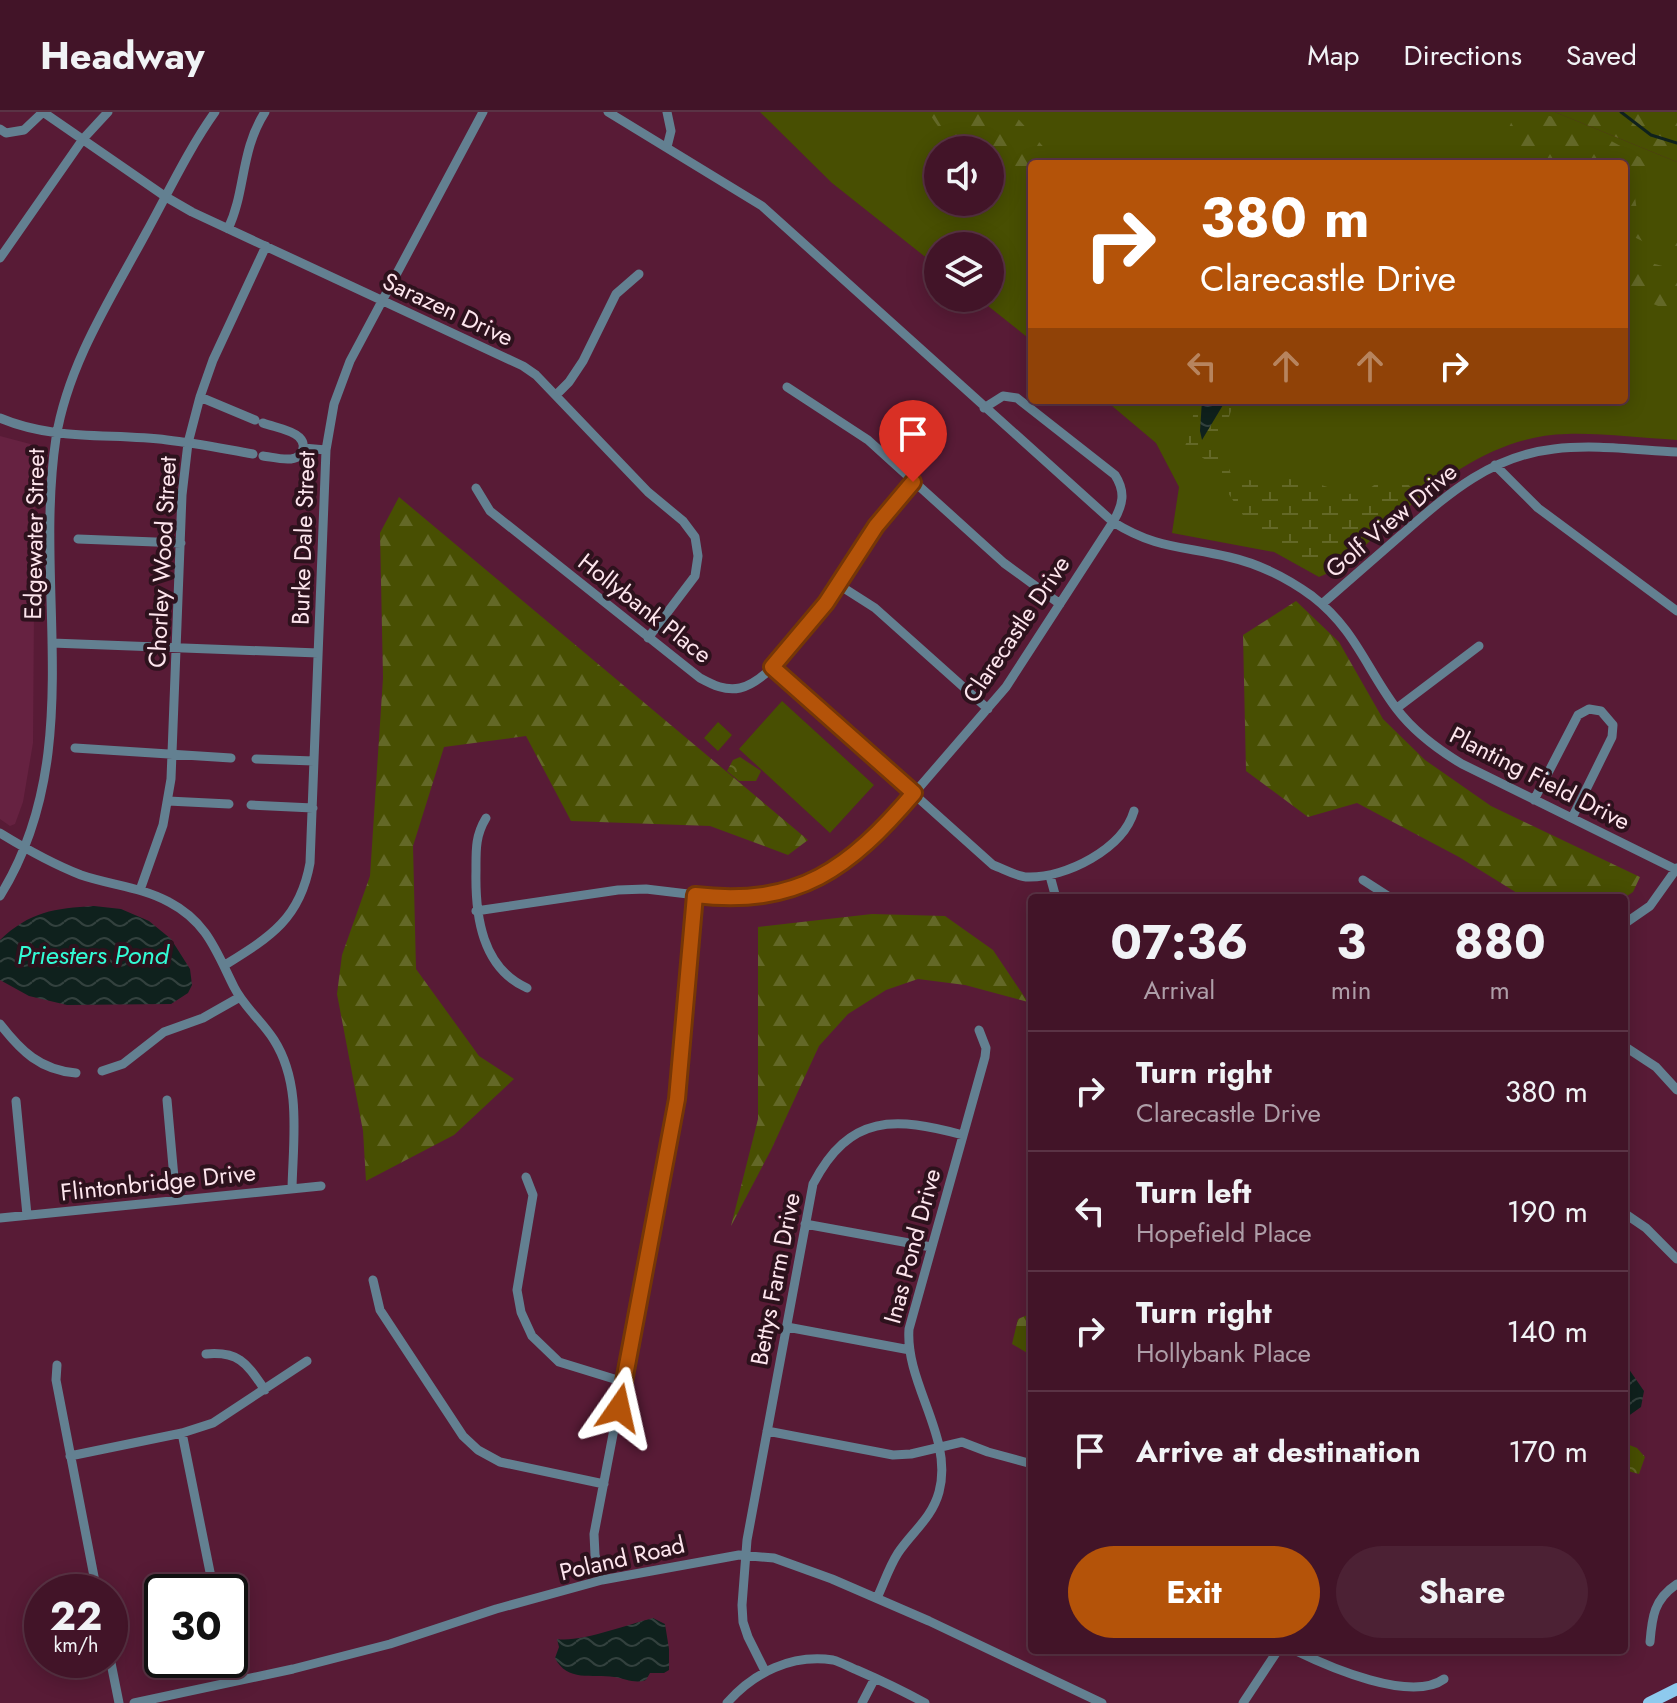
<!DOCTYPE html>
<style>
:root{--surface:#421428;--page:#4c2134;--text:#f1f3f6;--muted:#ae9ea8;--line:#5a3345;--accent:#b45309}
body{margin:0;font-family:Jost,sans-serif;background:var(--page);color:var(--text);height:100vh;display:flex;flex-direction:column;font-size:30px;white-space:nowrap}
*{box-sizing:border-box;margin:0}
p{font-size:26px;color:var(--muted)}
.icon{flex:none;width:44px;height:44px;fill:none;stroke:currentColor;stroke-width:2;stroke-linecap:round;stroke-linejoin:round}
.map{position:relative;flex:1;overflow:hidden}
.sheet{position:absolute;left:1028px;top:782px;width:600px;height:760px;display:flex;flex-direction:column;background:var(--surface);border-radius:8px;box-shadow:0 4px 20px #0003,0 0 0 2px var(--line)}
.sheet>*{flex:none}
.banner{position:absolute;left:1028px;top:48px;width:600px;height:244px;border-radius:8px;box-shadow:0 4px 20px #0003,0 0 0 2px var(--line);background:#b45309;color:#fff;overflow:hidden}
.buttons{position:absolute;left:924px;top:24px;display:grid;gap:16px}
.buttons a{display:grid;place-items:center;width:80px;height:80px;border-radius:50%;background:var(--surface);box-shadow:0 4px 20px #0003,0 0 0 2px var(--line);font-size:40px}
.speed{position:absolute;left:24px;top:1462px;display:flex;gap:16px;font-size:40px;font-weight:700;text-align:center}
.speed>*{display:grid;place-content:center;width:104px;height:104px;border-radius:50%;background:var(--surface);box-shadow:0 4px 20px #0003,0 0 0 2px var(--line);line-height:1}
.speed small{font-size:20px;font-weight:400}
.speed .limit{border:4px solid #111;border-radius:12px;background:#fff;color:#111}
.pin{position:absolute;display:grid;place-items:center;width:68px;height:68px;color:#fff;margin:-82px -34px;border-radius:50% 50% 50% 0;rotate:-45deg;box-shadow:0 0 8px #0007}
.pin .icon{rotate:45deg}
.me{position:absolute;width:88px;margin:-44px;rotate:11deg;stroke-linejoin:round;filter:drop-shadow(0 0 6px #0008)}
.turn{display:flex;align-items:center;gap:28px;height:168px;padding:0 40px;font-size:36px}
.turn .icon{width:104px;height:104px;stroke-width:2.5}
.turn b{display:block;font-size:56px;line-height:68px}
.lanes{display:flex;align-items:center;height:76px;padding:0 40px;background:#0003;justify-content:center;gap:40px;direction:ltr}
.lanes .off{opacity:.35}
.eta{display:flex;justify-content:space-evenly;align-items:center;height:136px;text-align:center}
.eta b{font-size:48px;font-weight:700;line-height:56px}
.primary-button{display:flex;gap:16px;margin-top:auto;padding:16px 40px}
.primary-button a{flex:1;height:92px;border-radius:48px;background:var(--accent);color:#fff;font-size:32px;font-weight:700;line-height:92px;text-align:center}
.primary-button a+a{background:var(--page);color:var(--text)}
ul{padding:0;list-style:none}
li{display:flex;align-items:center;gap:24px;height:120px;padding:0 40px;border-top:2px solid var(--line)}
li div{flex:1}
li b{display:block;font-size:30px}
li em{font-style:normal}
header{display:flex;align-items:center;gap:48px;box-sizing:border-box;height:112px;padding:0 40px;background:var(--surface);border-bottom:2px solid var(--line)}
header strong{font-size:38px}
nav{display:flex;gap:44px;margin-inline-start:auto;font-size:28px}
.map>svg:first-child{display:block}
.built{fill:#662241}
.grass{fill:#484f02;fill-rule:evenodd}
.forest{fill:url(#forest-firs)}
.wetland{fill:url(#wetland-marsh)}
.park{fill:url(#park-crowns)}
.water{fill:url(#water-waves)}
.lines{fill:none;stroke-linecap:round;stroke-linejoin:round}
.stream{stroke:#0f211d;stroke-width:3}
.minor{stroke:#638091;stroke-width:9}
.major{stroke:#8ecaee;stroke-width:12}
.route-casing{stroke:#753606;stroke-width:20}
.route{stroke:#b45309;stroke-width:14}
.labels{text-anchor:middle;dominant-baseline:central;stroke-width:8;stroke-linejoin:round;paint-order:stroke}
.street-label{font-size:24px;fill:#fde5ed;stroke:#2d121d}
.water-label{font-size:26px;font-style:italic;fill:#32fbd5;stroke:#2d121d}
</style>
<header>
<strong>Headway</strong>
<nav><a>Map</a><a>Directions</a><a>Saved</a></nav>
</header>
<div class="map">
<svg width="1677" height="1591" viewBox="0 0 1677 1591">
<defs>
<pattern id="forest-firs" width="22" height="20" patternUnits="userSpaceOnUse" patternTransform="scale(2)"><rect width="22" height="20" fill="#484f02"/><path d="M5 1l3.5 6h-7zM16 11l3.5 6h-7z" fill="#636827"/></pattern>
<pattern id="wetland-marsh" width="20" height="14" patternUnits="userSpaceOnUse" patternTransform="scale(2)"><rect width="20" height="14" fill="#484f02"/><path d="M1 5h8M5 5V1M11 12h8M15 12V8" fill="none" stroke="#636827"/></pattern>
<pattern id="park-crowns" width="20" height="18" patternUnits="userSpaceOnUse" patternTransform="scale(2)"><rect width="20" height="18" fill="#484f02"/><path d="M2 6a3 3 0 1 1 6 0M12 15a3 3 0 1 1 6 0" fill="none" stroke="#636827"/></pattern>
<pattern id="water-waves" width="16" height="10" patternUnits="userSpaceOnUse" patternTransform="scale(2)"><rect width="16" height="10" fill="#0f211d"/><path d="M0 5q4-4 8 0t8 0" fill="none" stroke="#33413e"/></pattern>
</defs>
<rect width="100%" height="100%" fill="#581b36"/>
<path class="built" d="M0 324 34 333 39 337 35 363 33 631 23 690 15 712 10 714 0 707Z"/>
<path class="grass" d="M760 0H1555L1677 50V328C1641 326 1603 321 1567 322 1474 324 1405 399 1340 456L1319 465 1274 440 1172 421 1179 375 1156 331 1105 288H1624V52H1032V229L978 186H990V134H938V155L832 71ZM938 38H990V90H938Z
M782 589 874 673 830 721 739 637Z
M718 610 732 623 718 639 704 626Z"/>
<path class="forest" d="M929 0H1012L1059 52H1032V74C1018 61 1007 47 990 37 962 20 950 39 929 0Z
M1516 0C1569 0 1618 32 1662 59L1633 72 1639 112 1668 122 1677 131V146L1634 125 1624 115V52H1534L1523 47 1506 22Z
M1555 0H1677V50Z
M1630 149H1644L1677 158V200C1655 195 1614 178 1630 149Z
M399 385 808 728 788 743 710 714 571 709 526 624 444 635 413 734 416 857 479 944 514 967 454 1023 366 1069 363 1019 337 882 342 843 370 764 383 566 380 421Z
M1296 489 1339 530 1383 607 1425 648 1491 694 1640 765 1633 780 1624 786H1525L1459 745 1357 691 1308 705 1246 659 1243 523Z
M872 802 945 804 993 838 1028 890 965 873 918 867 886 878 848 902 819 934 771 1038 731 1114 758 1007V815Z
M1032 1201V1241L1029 1242 1012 1232 1018 1207Z"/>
<path class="wetland" d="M1195 288H1237L1232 296 1220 332 1231 362 1259 371 1278 366 1309 369 1349 382 1365 380 1386 364 1404 368 1416 381 1392 406 1345 444 1313 451 1259 427 1206 348 1185 334 1191 319Z"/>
<path class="park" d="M740 645 761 659 756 669H739L727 659 733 648Z
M1624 1331 1637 1336 1645 1345 1639 1362 1624 1358Z"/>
<path class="water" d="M1202 288H1226L1202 328 1200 319Z
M94 794 121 797 149 809 171 827 190 857 192 873 188 881 171 892 67 893 29 884 0 868V828C29 800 55 796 94 794Z
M1624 1250 1644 1279 1641 1295 1627 1305H1624Z
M653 1506 665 1512 669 1537V1558L664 1561H650L646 1568C635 1572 626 1567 614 1565 592 1562 567 1570 555 1546L559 1535 557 1527C579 1531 629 1512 653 1506Z"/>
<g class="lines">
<path class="stream" d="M1621 0 1651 23 1677 31"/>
<path class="minor" d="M43 0 166 85 192 100 523 254 536 263 648 380 683 409 695 425 698 444 695 464 648 526
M608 0 762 94 1113 410C1156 437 1183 434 1229 445 1260 452 1287 466 1312 484 1355 517 1366 556 1396 596 1414 620 1437 637 1462 652L1677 758
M667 0 671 19 667 35
M0 17 6 21 24 18 43 0
M228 117C246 79 240 39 265 0
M0 146 83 27 108 0
M787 275 868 328 1004 451 1060 492
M556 283 569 270 583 249 616 182 639 162
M200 285 255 308
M0 306C54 329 110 321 167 328 196 331 224 337 253 342
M263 311C273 315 290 317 299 325 302 328 304 332 303 336 301 354 274 345 263 344
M303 336 326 338
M1495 353 1538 396 1677 499
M476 376 490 399 700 566C713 573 725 579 740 576 783 567 849 453 873 418 885 401 899 386 913 370
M78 427 181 431
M839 473 875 496 988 597
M1322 492C1348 469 1375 446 1401 423 1447 383 1490 344 1554 337 1594 332 1637 338 1677 340
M52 531 318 541
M772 555 993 753C1004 757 1017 765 1028 765 1066 766 1123 737 1134 699
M1397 596 1479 534
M75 636 231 646
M256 647 314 649
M1534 688 1578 603 1589 597 1601 599 1613 613 1612 625 1572 706
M168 689 229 692
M251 693 313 696
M486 706C475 724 476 739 476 759 475 804 482 856 527 876
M0 721C26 737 53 752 81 763 110 773 142 775 169 790 207 810 216 839 234 875 244 895 262 909 274 928 302 972 293 1028 292 1077
M1050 764 1056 786
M1363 768 1391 786
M140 778 163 713 171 667 182 383 188 331 200 285 213 248 266 134
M0 784C88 642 33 479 56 326 68 252 111 186 146 121 168 81 188 38 215 0
M476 799 618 778 646 777 730 787 777 780 808 771 836 757 860 739 885 715 1006 575 1113 410C1123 393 1126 380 1115 363L1017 286 1003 284 984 296
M1624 812 1650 794 1677 756
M225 853C270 825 300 807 310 751L326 338 334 292 350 249 483 0
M0 912C21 939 40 958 76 961
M1624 934 1656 955 1677 978
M102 959 123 952 164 920 203 906 240 885
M167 988 176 1088
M16 989 27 1103
M526 1065 533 1083 517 1178 521 1200 532 1224 559 1250 624 1270
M1624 1101 1646 1116 1677 1147
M0 1106 321 1074
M805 1112 931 1135
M373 1168 380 1198 463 1324 478 1338 500 1350 604 1372
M787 1215 910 1238
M206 1242C240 1239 247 1252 265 1278
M57 1253 56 1268 97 1480
M767 1319 893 1343 911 1342 962 1330 988 1340 1032 1352
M182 1321 214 1480
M70 1344 182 1321 213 1311 307 1249
M602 1468 595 1443 594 1422 677 987 695 783
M877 1486C884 1471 889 1455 898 1441 912 1420 932 1406 939 1380 954 1325 905 1272 909 1217L985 945 986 936 979 918
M1650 1530C1652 1505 1654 1487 1677 1472
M1294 1538C1329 1555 1411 1591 1444 1567
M110 1546 119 1591
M765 1559 748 1525 743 1510 742 1493 747 1428 813 1072C850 1001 895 1005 963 1023
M134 1591 293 1557 390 1532 496 1497 602 1468 739 1443 774 1446 832 1467 929 1509 1102 1591
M727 1591C754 1560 792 1542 833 1548 841 1550 849 1555 857 1558 880 1568 903 1579 925 1591
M862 1591 875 1566
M1243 1591 1278 1538"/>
<path class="major" d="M1649 1591 1677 1577"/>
</g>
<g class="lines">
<defs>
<path id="route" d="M619 1296 677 987 695 783C799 795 849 757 914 681L772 555 826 491 876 414 913 370"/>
</defs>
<use href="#route" class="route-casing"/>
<use href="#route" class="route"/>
</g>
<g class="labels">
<g class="street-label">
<text transform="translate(448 197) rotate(25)">Sarazen Drive</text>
<text transform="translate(1391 408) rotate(-40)">Golf View Drive</text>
<text transform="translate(34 422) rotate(-89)">Edgewater Street</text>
<text transform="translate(303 426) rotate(-88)">Burke Dale Street</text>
<text transform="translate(162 450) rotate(-87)">Chorley Wood Street</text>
<text transform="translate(645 496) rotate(38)">Hollybank Place</text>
<text transform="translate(1016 517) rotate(-56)">Clarecastle Drive</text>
<text transform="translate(1540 666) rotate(27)">Planting Field Drive</text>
<text transform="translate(158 1070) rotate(-6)">Flintonbridge Drive</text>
<text transform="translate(912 1134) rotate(-75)">Inas Pond Drive</text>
<text transform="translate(775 1167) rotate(-79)">Bettys Farm Drive</text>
<text transform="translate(622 1446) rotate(-13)">Poland Road</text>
</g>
<g class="water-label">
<text x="93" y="843">Priesters Pond</text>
</g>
</g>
</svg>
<div class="buttons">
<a><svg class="icon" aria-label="sound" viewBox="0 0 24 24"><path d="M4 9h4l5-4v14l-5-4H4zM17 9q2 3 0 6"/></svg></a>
<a><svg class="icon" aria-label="layers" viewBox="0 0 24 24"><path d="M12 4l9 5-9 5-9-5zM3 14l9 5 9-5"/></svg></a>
</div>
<div class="speed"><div>22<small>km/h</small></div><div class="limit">30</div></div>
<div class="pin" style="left:913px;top:370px;background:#d93025"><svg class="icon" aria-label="arrive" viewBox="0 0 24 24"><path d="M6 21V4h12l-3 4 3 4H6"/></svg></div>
<svg class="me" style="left:619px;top:1296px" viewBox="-20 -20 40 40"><path d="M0-17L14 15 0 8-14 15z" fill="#b45309" stroke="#fff" stroke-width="4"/></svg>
<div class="banner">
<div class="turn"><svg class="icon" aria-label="right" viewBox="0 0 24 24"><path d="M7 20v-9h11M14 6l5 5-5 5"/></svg><div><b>380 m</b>Clarecastle Drive</div></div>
<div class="lanes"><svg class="icon off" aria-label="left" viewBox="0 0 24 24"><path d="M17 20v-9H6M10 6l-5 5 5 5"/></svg><svg class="icon off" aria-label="ahead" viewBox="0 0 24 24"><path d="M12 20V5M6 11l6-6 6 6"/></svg><svg class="icon off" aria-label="ahead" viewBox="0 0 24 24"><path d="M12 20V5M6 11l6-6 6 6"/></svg><svg class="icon" aria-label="right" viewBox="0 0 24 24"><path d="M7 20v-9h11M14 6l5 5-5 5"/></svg></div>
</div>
<section class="sheet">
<div class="eta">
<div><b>07:36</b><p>Arrival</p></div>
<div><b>3</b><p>min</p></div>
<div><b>880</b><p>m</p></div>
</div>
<ul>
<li><svg class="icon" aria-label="right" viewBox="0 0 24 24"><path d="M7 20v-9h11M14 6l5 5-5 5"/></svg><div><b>Turn right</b><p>Clarecastle Drive</p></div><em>380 m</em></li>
<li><svg class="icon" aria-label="left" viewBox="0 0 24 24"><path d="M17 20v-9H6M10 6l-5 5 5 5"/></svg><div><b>Turn left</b><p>Hopefield Place</p></div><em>190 m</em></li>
<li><svg class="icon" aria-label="right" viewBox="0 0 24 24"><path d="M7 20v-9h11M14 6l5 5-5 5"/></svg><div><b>Turn right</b><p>Hollybank Place</p></div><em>140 m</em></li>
<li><svg class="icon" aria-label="arrive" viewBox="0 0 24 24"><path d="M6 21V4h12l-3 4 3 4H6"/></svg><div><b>Arrive at destination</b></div><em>170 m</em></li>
</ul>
<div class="primary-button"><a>Exit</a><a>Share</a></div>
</section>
</div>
